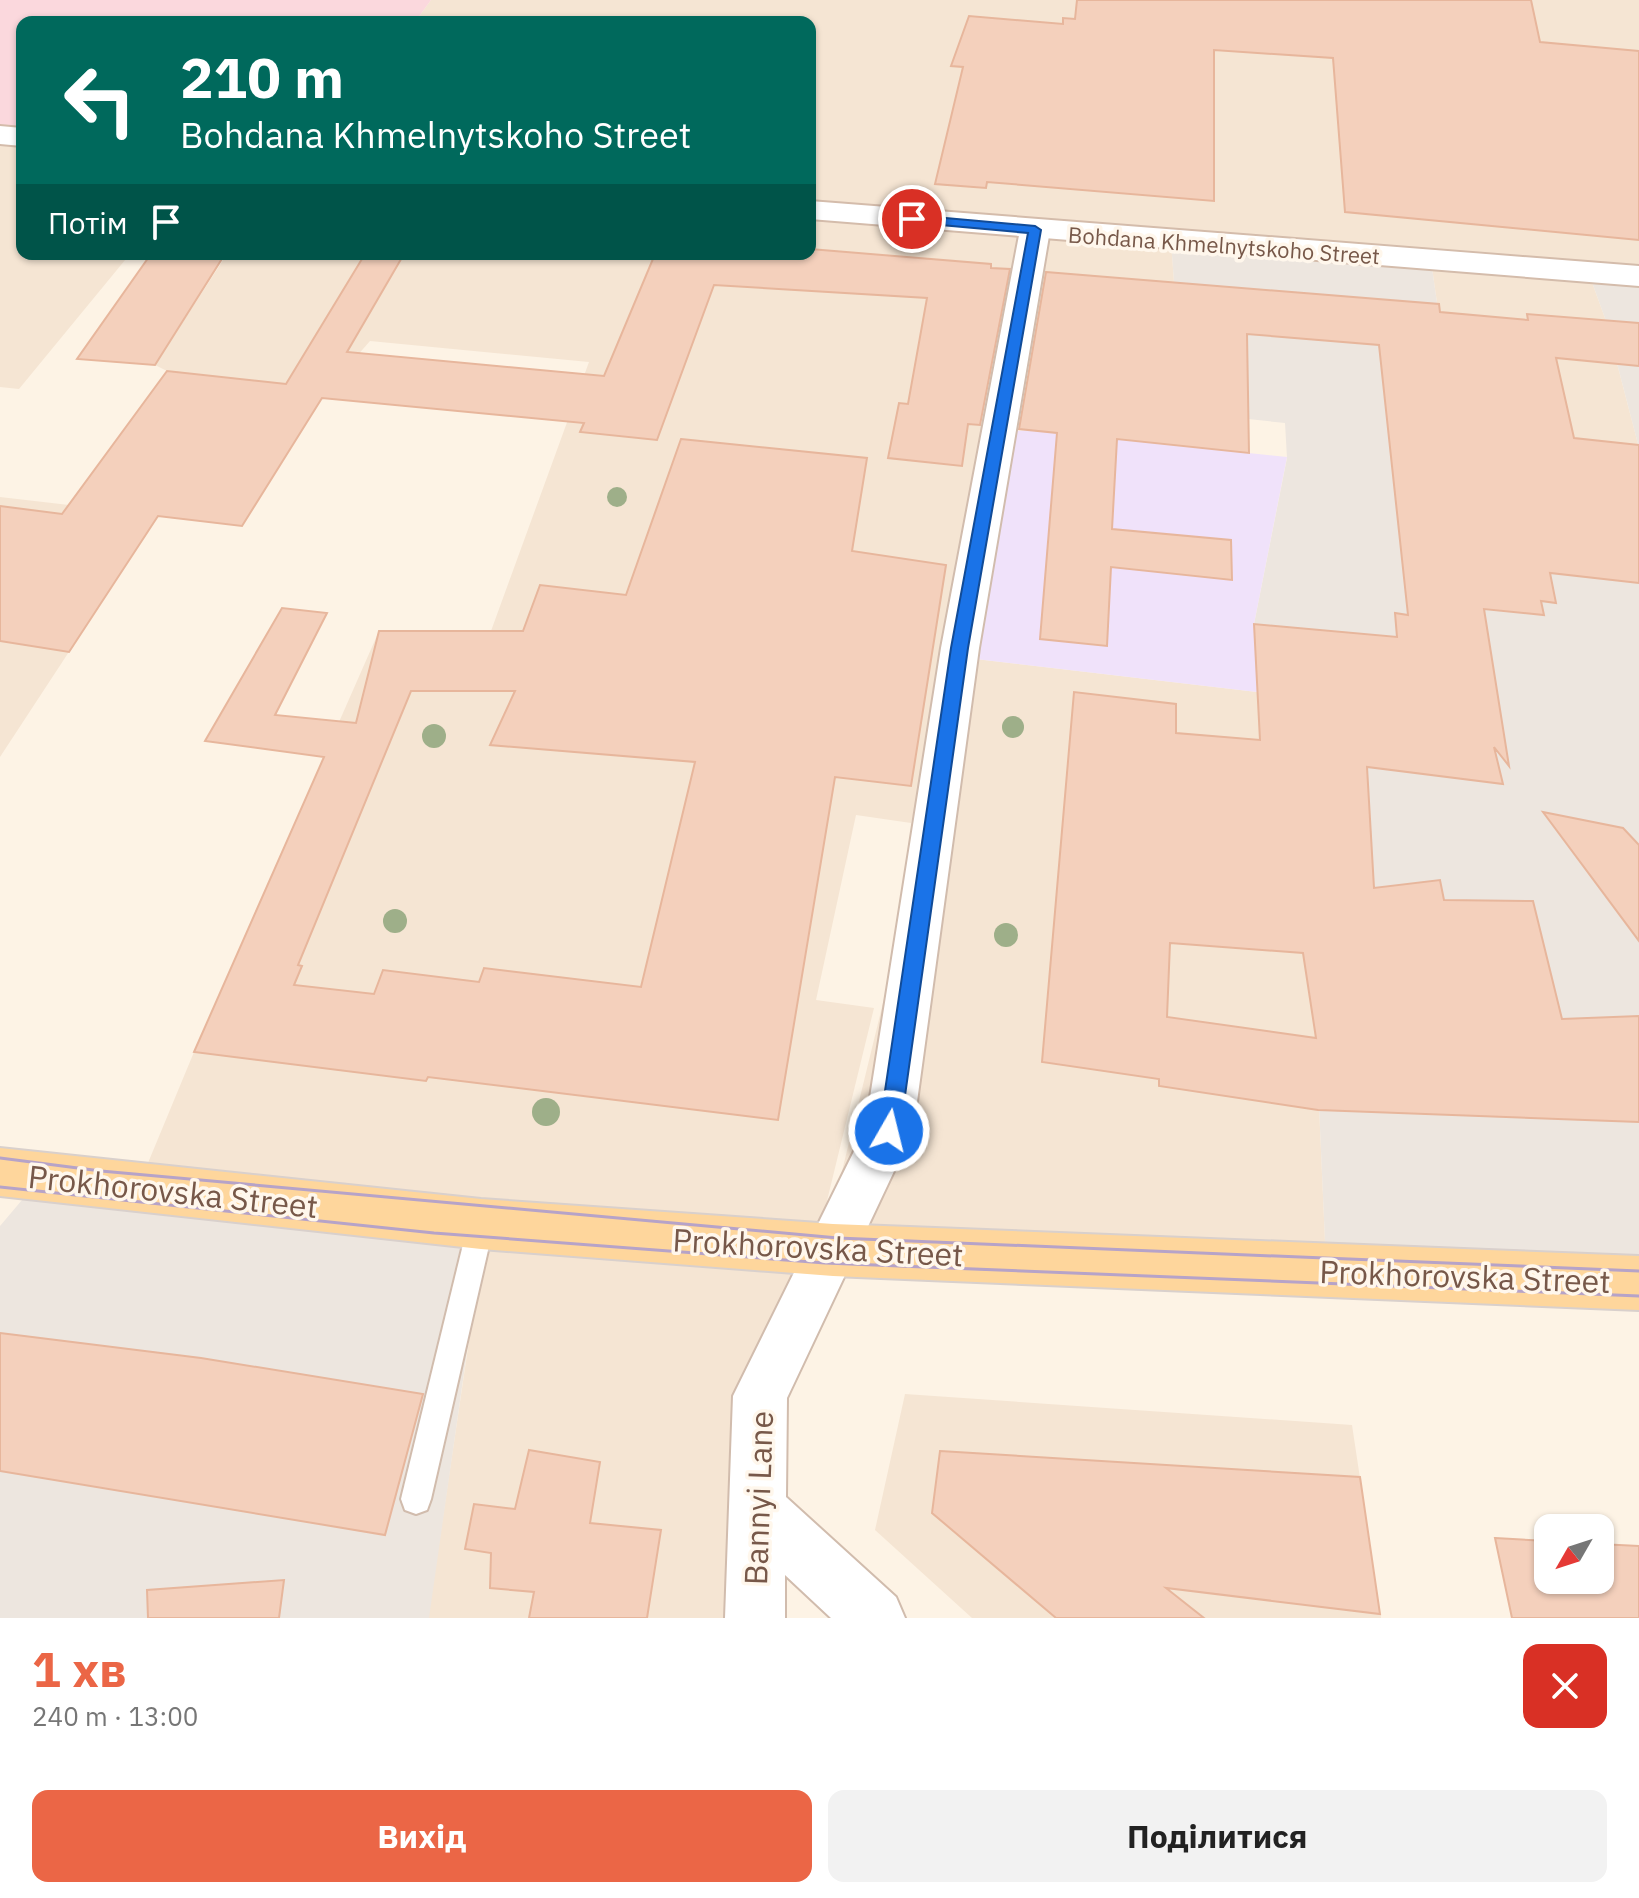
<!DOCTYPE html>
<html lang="uk">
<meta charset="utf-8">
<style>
:root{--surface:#fff;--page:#f2f2f2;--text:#222;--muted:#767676;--accent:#eb6646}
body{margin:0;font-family:"IBM Plex Sans",sans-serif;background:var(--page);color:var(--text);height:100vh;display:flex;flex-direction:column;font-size:30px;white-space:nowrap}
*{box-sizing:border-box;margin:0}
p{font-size:26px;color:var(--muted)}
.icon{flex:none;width:44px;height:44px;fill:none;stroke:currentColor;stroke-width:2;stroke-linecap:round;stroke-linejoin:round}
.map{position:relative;height:1618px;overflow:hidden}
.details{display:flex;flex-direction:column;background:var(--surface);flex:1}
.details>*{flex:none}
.top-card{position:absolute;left:16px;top:16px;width:800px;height:244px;border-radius:16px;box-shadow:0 2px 6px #0004;background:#00695c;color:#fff;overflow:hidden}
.needle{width:52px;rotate:231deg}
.buttons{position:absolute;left:1534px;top:1514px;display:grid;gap:16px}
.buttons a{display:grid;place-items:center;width:80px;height:80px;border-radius:16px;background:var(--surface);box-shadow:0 2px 6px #0004;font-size:40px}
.pin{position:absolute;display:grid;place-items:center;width:68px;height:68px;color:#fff;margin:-34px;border:4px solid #fff;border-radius:50%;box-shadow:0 2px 8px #0007}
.me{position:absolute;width:88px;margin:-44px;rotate:8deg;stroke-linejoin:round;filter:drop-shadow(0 0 6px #0008)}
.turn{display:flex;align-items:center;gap:28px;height:168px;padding:0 32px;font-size:36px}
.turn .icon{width:104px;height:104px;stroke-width:2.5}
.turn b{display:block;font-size:56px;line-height:68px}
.then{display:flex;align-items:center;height:76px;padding:0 32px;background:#0003;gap:16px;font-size:30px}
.round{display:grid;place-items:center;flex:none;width:84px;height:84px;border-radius:16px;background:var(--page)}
.head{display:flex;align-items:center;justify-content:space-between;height:136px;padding:0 32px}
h1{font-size:48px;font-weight:800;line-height:60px;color:var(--accent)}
.cta{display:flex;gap:16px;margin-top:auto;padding:16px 32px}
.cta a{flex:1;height:92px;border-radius:16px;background:var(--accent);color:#fff;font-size:32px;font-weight:800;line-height:92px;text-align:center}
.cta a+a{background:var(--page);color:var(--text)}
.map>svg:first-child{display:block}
.residential{fill:#f5e5d3}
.industrial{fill:#ede6df}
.education{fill:#f0e2fa}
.medical{fill:#fbd8dd}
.building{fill:#f4d0bc;stroke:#e7b69c;stroke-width:2;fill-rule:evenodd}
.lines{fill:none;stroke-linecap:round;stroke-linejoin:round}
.lane-casing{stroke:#d1bcad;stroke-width:4}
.street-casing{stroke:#d1bcad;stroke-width:4}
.secondary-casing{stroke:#d4bcab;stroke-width:4}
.primary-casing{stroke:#d9d0cc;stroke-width:4}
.lane{fill:#fff;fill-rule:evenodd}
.street{fill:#fff;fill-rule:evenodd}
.secondary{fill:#fff;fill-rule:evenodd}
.primary{fill:#fed69c;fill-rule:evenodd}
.tram{stroke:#b6a3c8;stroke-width:3}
.tree{fill:#9eaf89}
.route{fill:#1a73e8;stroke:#114b97;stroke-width:2}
.labels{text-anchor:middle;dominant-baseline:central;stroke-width:7;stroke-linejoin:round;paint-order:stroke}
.far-street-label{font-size:22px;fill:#775849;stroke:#fff7ec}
.near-street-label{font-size:32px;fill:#775849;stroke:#fff7ec}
</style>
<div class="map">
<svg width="1639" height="1618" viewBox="0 0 1639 1618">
<rect width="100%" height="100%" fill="#fdf3e5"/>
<path class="residential" d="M431 0H1639V274L810 207V22H415Z
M0 138 22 140V254H130L19 389 0 387Z
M810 211 1032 231 956 647 911 823 856 815 816 1000 874 1008 815 1250 138 1187 194 1052 379 631H491L589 362 370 341 328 389 242 526 158 516 0 757V497L69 505 167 371 155 365 227 254H810Z
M1037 233 1171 242 1174 282 1171 377 1022 363Z
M1431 261 1589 274 1606 321 1639 448V550L1444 351Z
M967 658 1257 692 1260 740 1297 746 1303 953 1316 1038 1326 1264 824 1245Z
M485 1233 801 1261 733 1618H428Z
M905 1394 1352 1425 1381 1618H972L875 1530Z"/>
<path class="industrial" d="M1171 242 1431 261 1444 351 1639 550V1275L1326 1264 1316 1038 1303 953 1297 747 1260 740 1257 692 1254 624 1287 458 1285 423 1248 419 1174 282Z
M1589 274 1639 277V448L1606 321Z
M33 1187 484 1233 429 1618H0V1226Z"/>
<path class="education" d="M1033 430 1287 457 1254 624 1257 692 967 658 1014 431Z"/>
<path class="medical" d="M0 0H431L415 22H22V136L0 134Z"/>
<path class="building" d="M1077 0H1531L1540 42 1639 51V240L1345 212 1333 58 1214 50V201L987 182 986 188 935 184 963 67 951 66 969 16 1063 24V18L1075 19Z
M810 249 991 264V268L1010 269 980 425 968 424 962 466 888 458 899 403 908 404 927 298 714 285 657 440 580 432 584 423 322 398 242 526 158 516 69 652 0 641V506L62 514 167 371 286 384 365 254H404L347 352 604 376 655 254H810Z
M151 254H225L155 365 77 359Z
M1046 272 1439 304 1440 312 1528 320 1527 314 1639 323V366L1556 358 1574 438 1639 445V583L1550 573 1556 603 1541 601 1544 615 1484 609 1509 766 1494 747 1503 784 1367 767 1374 888 1440 880 1444 900 1533 901 1562 1019 1639 1016V1122L1318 1110 1159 1086V1079L1042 1062 1074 692 1176 704V733L1260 740 1254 624 1397 637 1395 613 1408 615 1379 345 1247 334 1249 453 1117 439 1112 529 1231 540 1232 580 1111 567 1107 646 1040 639 1057 433 1019 429ZM1170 943 1303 953 1316 1038 1167 1017Z
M681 439 867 458 852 551 946 565 911 786 835 777 778 1120 428 1077 426 1081 194 1052 324 757 205 741 282 608 327 613 275 715 356 723 379 631H523L540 585 626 595ZM411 691H515L490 745 695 762 641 987 484 968 479 982 383 970 374 994 294 985 302 966 298 965Z
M1543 812 1623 828 1639 845V941Z
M0 1333 201 1358 423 1394 385 1535 0 1471Z
M529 1450 600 1462 590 1523 661 1530 647 1618H529L534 1592 490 1588 491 1553 465 1549 474 1504 515 1509Z
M940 1451 1360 1477 1380 1614 1166 1588 1204 1618H1056L932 1513Z
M1495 1538 1548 1541V1580H1600V1544L1639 1546V1618H1512Z
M284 1580 279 1618H148L147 1590Z"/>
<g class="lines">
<defs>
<path id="lane" d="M481 1211 490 1215 494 1224 431 1499 427 1510 416 1514 405 1510 401 1499 468 1224 472 1215Z"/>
<path id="street" d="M1035 221 1045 224 1050 230 979 648 913 1131 787 1398 786 1497 896 1597 905 1618H831L785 1575V1618H725L733 1396 865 1129 941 648 1020 230 1025 224Z"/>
<path id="secondary" d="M0 126 22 128V146L0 144Z
M810 201 1639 266V286L810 219Z"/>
<path id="primary" d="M0 1148 481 1199 833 1224 1639 1256V1310L833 1276 481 1249 0 1196Z"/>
</defs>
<use href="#lane" class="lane-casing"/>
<use href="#street" class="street-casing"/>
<use href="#secondary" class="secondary-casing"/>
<use href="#primary" class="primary-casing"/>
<use href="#lane" class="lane"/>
<use href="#street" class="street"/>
<use href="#secondary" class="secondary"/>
<use href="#primary" class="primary"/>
<path class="tram" d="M0 1158 101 1171 838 1238 1639 1271
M0 1187 434 1233 825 1263 1639 1296"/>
</g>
<g class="tree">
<circle cx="617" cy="497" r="10"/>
<circle cx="1013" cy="727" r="11"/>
<circle cx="434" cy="736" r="12"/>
<circle cx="395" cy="921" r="12"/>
<circle cx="1006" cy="935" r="12"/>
<circle cx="546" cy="1112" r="14"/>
</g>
<path class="route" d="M912 215 1035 226 1041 230 968 648 900 1131 897 1138 889 1141 882 1138 879 1131 951 648 1028 233 908 222 906 219Z"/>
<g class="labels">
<g class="far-street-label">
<text transform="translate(1224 245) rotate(4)">Bohdana Khmelnytskoho Street</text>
</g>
<g class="near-street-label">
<text transform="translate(173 1191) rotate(6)">Prokhorovska Street</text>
<text transform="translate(818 1247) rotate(3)">Prokhorovska Street</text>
<text transform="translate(1465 1276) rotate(2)">Prokhorovska Street</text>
<text transform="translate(758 1498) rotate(-88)">Bannyi Lane</text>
</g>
</g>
</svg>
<div class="buttons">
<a><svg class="needle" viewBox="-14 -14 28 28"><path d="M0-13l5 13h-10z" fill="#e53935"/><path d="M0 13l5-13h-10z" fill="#767676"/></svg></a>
</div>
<div class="pin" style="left:912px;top:219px;background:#d93025"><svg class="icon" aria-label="arrive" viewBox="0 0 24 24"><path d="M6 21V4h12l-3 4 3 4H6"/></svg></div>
<svg class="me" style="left:889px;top:1131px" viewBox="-20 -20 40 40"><circle r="17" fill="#1a73e8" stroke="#fff" stroke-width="3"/><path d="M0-11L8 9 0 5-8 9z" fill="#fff"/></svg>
<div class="top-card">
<div class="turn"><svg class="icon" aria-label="left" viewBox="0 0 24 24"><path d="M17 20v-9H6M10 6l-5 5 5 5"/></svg><div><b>210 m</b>Bohdana Khmelnytskoho Street</div></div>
<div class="then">Потім<svg class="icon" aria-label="arrive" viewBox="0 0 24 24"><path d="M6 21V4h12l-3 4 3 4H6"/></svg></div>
</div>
</div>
<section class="details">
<div class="head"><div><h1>1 хв</h1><p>240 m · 13:00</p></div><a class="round" style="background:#d93025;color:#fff"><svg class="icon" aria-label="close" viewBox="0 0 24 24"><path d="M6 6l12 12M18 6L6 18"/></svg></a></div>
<div class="cta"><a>Вихід</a><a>Поділитися</a></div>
</section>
